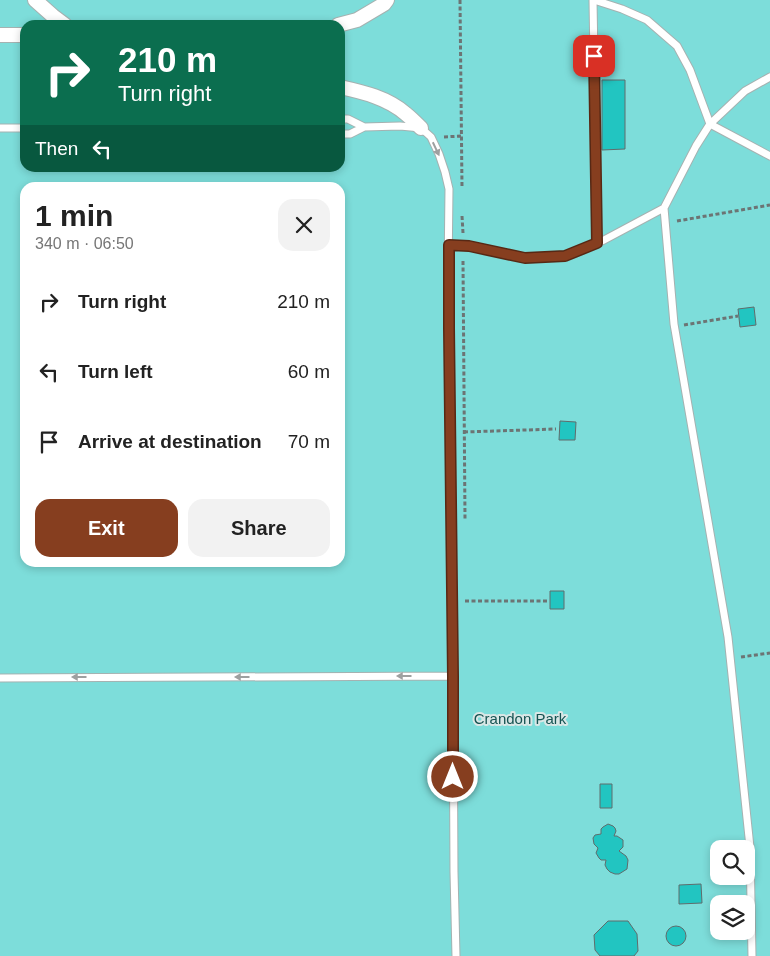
<!DOCTYPE html>
<meta charset="utf-8">
<style>
:root{--surface:#fff;--page:#f2f2f2;--text:#222;--muted:#767676;--accent:#863e1f}
body{margin:0;font-family:Helvetica,sans-serif;background:var(--page);color:var(--text);height:100vh;display:flex;flex-direction:column;font-size:19px;white-space:nowrap}
*{box-sizing:border-box;margin:0}
p{font-size:16px;color:var(--muted)}
.icon{flex:none;width:28px;height:28px;fill:none;stroke:currentColor;stroke-width:2;stroke-linecap:round;stroke-linejoin:round}
.map{position:relative;flex:1;overflow:hidden}
.drawer{position:absolute;left:20px;top:182px;width:325px;height:385px;display:flex;flex-direction:column;background:var(--surface);border-radius:15px;box-shadow:0 2px 8px #0003}
.drawer>*{flex:none}
.guide{position:absolute;left:20px;top:20px;width:325px;height:152px;border-radius:15px;box-shadow:0 2px 8px #0003;background:#0b6e4f;color:#fff;overflow:hidden}
.tools{position:absolute;left:710px;top:840px;display:grid;gap:10px}
.tools a{display:grid;place-items:center;width:45px;height:45px;border-radius:10px;background:var(--surface);box-shadow:0 2px 8px #0003;font-size:25px}
.pin{position:absolute;display:grid;place-items:center;width:42px;height:42px;color:#fff;margin:-21px;border-radius:10px;box-shadow:0 2px 8px #0006}
.me{position:absolute;width:55px;margin:-28px;rotate:0deg;stroke-linejoin:round;filter:drop-shadow(0 0 4px #0008)}
.turn{display:flex;align-items:center;gap:18px;height:105px;padding:0 15px;font-size:22px}
.turn .icon{width:65px;height:65px;stroke-width:2.5}
.turn b{display:block;font-size:35px;line-height:42px}
.then{display:flex;align-items:center;height:48px;padding:0 15px;background:#0003;gap:10px;font-size:19px}
.round{display:grid;place-items:center;flex:none;width:52px;height:52px;border-radius:15px;background:var(--page)}
.head{display:flex;align-items:center;justify-content:space-between;height:85px;padding:0 15px}
h1{font-size:30px;font-weight:600;line-height:38px}
.primary-button{display:flex;gap:10px;margin-top:auto;padding:10px 15px}
.primary-button a{flex:1;height:58px;border-radius:15px;background:var(--accent);color:#fff;font-size:20px;font-weight:600;line-height:58px;text-align:center}
.primary-button a+a{background:var(--page);color:var(--text)}
ul{padding:0;list-style:none}
li{display:flex;align-items:center;gap:15px;height:70px;padding:0 15px}
li div{flex:1}
li b{display:block;font-size:19px}
li em{font-style:normal}
.map>svg:first-child{display:block}
.green{fill:#7dddda;fill-rule:evenodd}
.building{fill:#22c5c1;stroke:#606c6c}
.lines{fill:none;stroke-linecap:round;stroke-linejoin:round}
.lane-casing{stroke:#a5b2b1;stroke-width:9}
.street-casing{stroke:#a5b2b1;stroke-width:16}
.path{stroke:#6c7474;stroke-width:3;stroke-dasharray:4 2.5;stroke-linecap:butt}
.lane{stroke:#fff;stroke-width:7}
.street{stroke:#fff;stroke-width:14}
.oneway{fill:#9ea0a0}
.route-casing{stroke:#572814;stroke-width:12}
.route{stroke:#863e1f;stroke-width:9}
.labels{text-anchor:middle;dominant-baseline:central;stroke-width:4;stroke-linejoin:round;paint-order:stroke}
.park-label{font-size:15px;fill:#155352;stroke:#d9e7e6}
</style>
<div class="map">
<svg width="770" height="956" viewBox="0 0 770 956">
<rect width="100%" height="100%" fill="#d9e7e6"/>
<path class="green" d="M0 0H770V956H0ZM25 25H340V168H25ZM25 188H340V562H25ZM719 849H746V876H719ZM719 904H746V931H719Z"/>
<path class="building" d="M602 80H625V149L602 150Z
M754 307 756 325 740 327 738 309Z
M560 421 576 422 575 440H559Z
M550 591H564V609H550Z
M600 784H612V808H600Z
M608 824 613 826 615 828 616 831 614 836H617L623 840V847L619 851 626 856 628 860 627 869 619 874H615L610 872 607 869 605 865 606 860H601L599 858 596 853 598 848 594 844 593 838 595 835 601 834V829L603 827Z
M701 884 702 903 679 904V885Z
M608 921H628L637 934 638 951 634 956H600L595 950 594 935Z
M666 936a10 10 0 1 1 20 0a10 10 0 1 1-20 0Z"/>
<g class="lines">
<defs>
<path id="lane" d="M593 0 597 243
M594 0 622 9 647 20 677 46 690 70 710 124 770 156
M340 119H348L364 127
M0 128H25
M340 134H350L364 127 400 126 421 128 431 137 439 154 445 172 449 189 448 276 453 676 454 872 456 956
M449 245 469 246 525 258 565 256 604 240 664 208
M0 678 453 676
M752 956 750 847 728 637 674 324 664 208 696 146 710 124 745 91 770 77"/>
<path id="street" d="M35 0 53 16 65 25
M338 25 357 20 384 4 387 0
M0 35H25
M340 87C363 92 388 98 406 114 411 118 416 123 421 128"/>
</defs>
<use href="#lane" class="lane-casing"/>
<use href="#street" class="street-casing"/>
<path class="path" d="M460 0 462 187
M444 137 461 136
M462 216 463 233
M677 221 770 205
M463 261 465 520
M684 325 738 316
M464 432 556 429
M465 601H547
M741 657 770 653"/>
<use href="#lane" class="lane"/>
<use href="#street" class="street"/>
</g>
<defs><path id="oneway-solid" d="M-6-.8H1V-3.2L6.5 0L1 3.2V.8H-6Z" transform="scale(1.25)"/></defs>
<g class="oneway">
<use href="#oneway-solid" transform="translate(436 149) rotate(65)"/>
<use href="#oneway-solid" transform="translate(404 676) rotate(180)"/>
<use href="#oneway-solid" transform="translate(79 677) rotate(180)"/>
<use href="#oneway-solid" transform="translate(242 677) rotate(180)"/>
</g>
<g class="lines">
<defs>
<path id="route" d="M453 777V676L449 328V245L469 246 525 258 565 256 597 243 594 56"/>
</defs>
<use href="#route" class="route-casing"/>
<use href="#route" class="route"/>
</g>
<g class="labels">
<g class="park-label">
<text x="520" y="718">Crandon Park</text>
</g>
</g>
</svg>
<div class="tools">
<a><svg class="icon" aria-label="search" viewBox="0 0 24 24"><circle cx="10" cy="10" r="6"/><path d="M15 15l6 6"/></svg></a>
<a><svg class="icon" aria-label="layers" viewBox="0 0 24 24"><path d="M12 4l9 5-9 5-9-5zM3 14l9 5 9-5"/></svg></a>
</div>
<div class="pin" style="left:594px;top:56px;background:#d93025"><svg class="icon" aria-label="arrive" viewBox="0 0 24 24"><path d="M6 21V4h12l-3 4 3 4H6"/></svg></div>
<svg class="me" style="left:453px;top:777px" viewBox="-20 -20 40 40"><circle r="17" fill="#863e1f" stroke="#fff" stroke-width="3"/><path d="M0-11L8 9 0 5-8 9z" fill="#fff"/></svg>
<div class="guide">
<div class="turn"><svg class="icon" aria-label="right" viewBox="0 0 24 24"><path d="M7 20v-9h11M14 6l5 5-5 5"/></svg><div><b>210 m</b>Turn right</div></div>
<div class="then">Then<svg class="icon" aria-label="left" viewBox="0 0 24 24"><path d="M17 20v-9H6M10 6l-5 5 5 5"/></svg></div>
</div>
<section class="drawer">
<div class="head"><div><h1>1 min</h1><p>340 m · 06:50</p></div><a class="round"><svg class="icon" aria-label="close" viewBox="0 0 24 24"><path d="M6 6l12 12M18 6L6 18"/></svg></a></div>
<ul>
<li><svg class="icon" aria-label="right" viewBox="0 0 24 24"><path d="M7 20v-9h11M14 6l5 5-5 5"/></svg><div><b>Turn right</b></div><em>210 m</em></li>
<li><svg class="icon" aria-label="left" viewBox="0 0 24 24"><path d="M17 20v-9H6M10 6l-5 5 5 5"/></svg><div><b>Turn left</b></div><em>60 m</em></li>
<li><svg class="icon" aria-label="arrive" viewBox="0 0 24 24"><path d="M6 21V4h12l-3 4 3 4H6"/></svg><div><b>Arrive at destination</b></div><em>70 m</em></li>
</ul>
<div class="primary-button"><a>Exit</a><a>Share</a></div>
</section>
</div>
